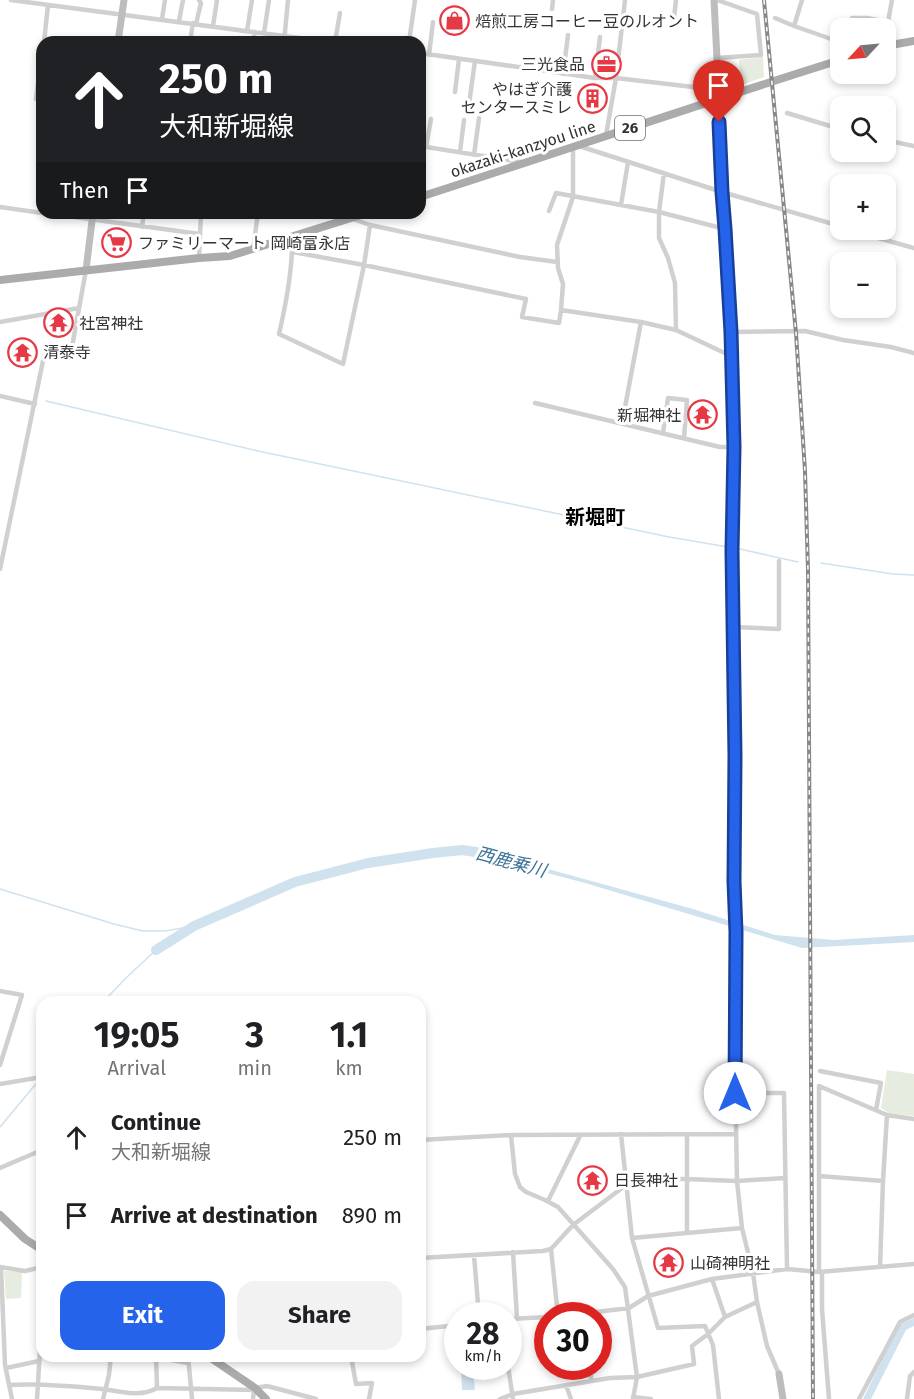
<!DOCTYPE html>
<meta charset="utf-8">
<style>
:root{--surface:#fff;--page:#f2f2f2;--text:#202124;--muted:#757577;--accent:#2563eb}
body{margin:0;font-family:"Fira Sans","Noto Sans JP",sans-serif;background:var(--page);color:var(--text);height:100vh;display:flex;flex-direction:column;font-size:22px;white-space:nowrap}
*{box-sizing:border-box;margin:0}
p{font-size:20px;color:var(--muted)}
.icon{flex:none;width:33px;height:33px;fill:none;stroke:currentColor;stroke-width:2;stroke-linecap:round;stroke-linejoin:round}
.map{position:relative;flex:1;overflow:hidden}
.drawer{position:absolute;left:36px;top:996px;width:390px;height:366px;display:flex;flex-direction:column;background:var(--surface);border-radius:18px;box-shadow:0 3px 9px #0003}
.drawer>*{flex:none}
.top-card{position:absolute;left:36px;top:36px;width:390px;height:183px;border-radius:18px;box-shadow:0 3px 9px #0003;background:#202124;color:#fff;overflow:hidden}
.needle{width:39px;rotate:244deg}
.controls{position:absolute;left:830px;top:18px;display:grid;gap:12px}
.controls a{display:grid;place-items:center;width:66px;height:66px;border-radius:12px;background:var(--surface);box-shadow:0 3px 9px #0003;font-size:30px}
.speed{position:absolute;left:444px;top:1302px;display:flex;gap:12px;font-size:30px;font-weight:700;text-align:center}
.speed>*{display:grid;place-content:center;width:78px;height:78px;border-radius:50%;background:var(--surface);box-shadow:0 3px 9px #0003;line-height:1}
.speed small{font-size:15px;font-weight:400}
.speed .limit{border:9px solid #d22;background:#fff;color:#111}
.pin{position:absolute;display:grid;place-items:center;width:51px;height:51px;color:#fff;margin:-62px -26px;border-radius:50% 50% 50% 0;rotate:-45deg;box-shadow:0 0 6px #0007}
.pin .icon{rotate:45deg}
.me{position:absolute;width:66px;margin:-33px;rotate:0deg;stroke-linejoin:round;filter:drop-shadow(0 0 4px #0008)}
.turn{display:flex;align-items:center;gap:21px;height:126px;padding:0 24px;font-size:27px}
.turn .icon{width:78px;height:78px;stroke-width:2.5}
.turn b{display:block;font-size:42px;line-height:51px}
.then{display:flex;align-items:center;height:57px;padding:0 24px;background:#0003;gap:12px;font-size:22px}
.eta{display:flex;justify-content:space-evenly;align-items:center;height:102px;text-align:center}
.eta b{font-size:36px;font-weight:700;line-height:42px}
.action{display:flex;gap:12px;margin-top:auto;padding:12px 24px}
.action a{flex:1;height:69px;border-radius:18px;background:var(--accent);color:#fff;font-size:24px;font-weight:700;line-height:69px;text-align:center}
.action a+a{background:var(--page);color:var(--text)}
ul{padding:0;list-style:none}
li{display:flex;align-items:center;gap:18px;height:78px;padding:0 24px}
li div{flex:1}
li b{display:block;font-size:22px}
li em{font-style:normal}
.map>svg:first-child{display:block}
.green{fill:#e6ecdf}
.water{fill:#cfe2ee}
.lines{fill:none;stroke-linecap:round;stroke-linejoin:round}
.stream{stroke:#cfe2ee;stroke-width:1.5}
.river{stroke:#cfe2ee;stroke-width:10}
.street{stroke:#d0d0d0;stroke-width:4.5}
.secondary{stroke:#bdbdbd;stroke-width:7}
.primary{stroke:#ababab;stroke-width:8}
.rail-casing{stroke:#888;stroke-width:4}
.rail{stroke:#fff;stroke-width:1.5;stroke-dasharray:4.5;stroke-linecap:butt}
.route-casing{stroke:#184099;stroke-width:15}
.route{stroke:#2563eb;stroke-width:10}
.labels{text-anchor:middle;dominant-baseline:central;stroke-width:6;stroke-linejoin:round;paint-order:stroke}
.shield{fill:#fff;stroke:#707070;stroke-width:1.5}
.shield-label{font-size:15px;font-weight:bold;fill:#333}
.poi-label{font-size:16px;fill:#333;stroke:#fff;text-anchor:start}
.street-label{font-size:16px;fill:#333;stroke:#fff}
.water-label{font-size:18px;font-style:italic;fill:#3f7597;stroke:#fff}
.quarter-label{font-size:20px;font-weight:bold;fill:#000;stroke:#fff}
</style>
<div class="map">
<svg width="914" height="1399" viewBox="0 0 914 1399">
<rect width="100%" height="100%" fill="#fff"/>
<path class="green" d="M763 57 764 77 741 85 739 60Z
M887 1070 914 1074V1116L889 1113 881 1108Z
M4 1271 22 1272 21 1298 6 1299Z"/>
<path class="water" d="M475 849 693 909 775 935 834 940 914 935V942L802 948 585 883 476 854Z
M914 1318V1326L906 1330 871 1399H863L899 1325Z
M461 1368H473L475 1390H462Z"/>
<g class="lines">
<path class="stream" d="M46 401 258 451 669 537 740 549 798 562
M821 563 893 574 914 575
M0 889 114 924 143 931H165L194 926
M103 1002 127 977 156 950
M0 1127 40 1079"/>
<path class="river" d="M156 950 194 926 295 882 368 863 433 853 462 850 489 854"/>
<path class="street" d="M11 0 329 42
M552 9 553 0
M775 18 794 26 802 0
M852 18H867L888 22
M162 19 165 0
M179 21 183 0
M196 24 201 3 199 0
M213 26 217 0
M794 26 834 40 840 41
M673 27 676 0
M247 31 252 0
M264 33 269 0
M44 42 48 5
M190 42 193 23
M253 42 255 32
M284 42 288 0
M335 42 340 13
M409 42 415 0
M887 46 888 22 892 0
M420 53 595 78H616L625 0
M429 55 433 22
M717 58 761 55 757 14 717 0
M563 74 568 35
M595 78 600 37
M455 92 459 59
M719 98 722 192 725 229 731 332 733 447 732 551 735 756 734 881 736 932 734 1013 737 1181 742 1228 753 1273 757 1302 767 1346 779 1374
M36 99 42 54
M469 104 475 61
M787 113 840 129
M606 135 616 78 719 90
M885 140 914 146
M420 146 521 162
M579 146 722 192 840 226
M426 147 431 119
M460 152 464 120
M474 155 479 118
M664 173 659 212V238L668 258 675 283 676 330
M621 205 628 162
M0 207 42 213
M549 211 556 193 659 212 725 229
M45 213 200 234
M353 219 370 225 520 257 557 262
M142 227 144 213
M850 230 914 248
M292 237C293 268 286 304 279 334L343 364 364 265 370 225
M253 249 258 213
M293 252 364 265 526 299 522 317 559 323 561 310 563 284 558 268 557 245 573 197V147
M199 258 201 213
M561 310 641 322 676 330 731 356
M0 322 79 308
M731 332 805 331 843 340 891 347 914 353
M0 396 35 404
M535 403 720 447H733
M622 423 641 322
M663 433 668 398 687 400 684 438
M0 569 44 356 47 354 70 358 86 270
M733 627 779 629V561
M0 991 22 995 0 1065
M820 1071 881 1083 876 1110
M0 1084 42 1077
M735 1093H784L787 1269
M621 1134 632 1238 658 1328 705 1326 713 1345 719 1399
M687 1134V1233
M511 1135 515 1174 520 1187 526 1192 545 1200 558 1207 613 1269 625 1287 637 1377 633 1399
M420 1140 511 1135 736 1134
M0 1168 42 1150
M819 1176 883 1181
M626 1179H686L737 1181 785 1178
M548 1201 580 1136
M632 1238 742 1228
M551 1249 558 1316
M513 1252 517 1318
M474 1255 479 1316
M420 1258 543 1251 551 1249 573 1225 626 1185
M0 1267 25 1271 42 1267
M1 1267 5 1365 12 1399
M880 1267 883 1181 887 1115
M819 1272V1086L887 1115 914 1119
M822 1272V1309L829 1399
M712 1279 725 1317
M563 1316 629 1308 648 1296 712 1279 787 1269 819 1272 914 1264
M508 1319 548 1317
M420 1329 458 1325
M156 1356 157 1388
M188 1356 192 1399
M351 1356 356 1384 372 1383 369 1399
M508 1366 513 1399
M6 1368 39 1361
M591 1381V1366
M9 1385C40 1383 72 1386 102 1389 121 1391 140 1398 157 1388L254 1390
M566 1385 571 1399
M633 1397 651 1399
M37 1399 40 1350 42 1341
M103 1399 109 1375 111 1356 156 1357 188 1363
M253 1399 254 1390 255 1388 267 1386 316 1399
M500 1399 513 1394 610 1378 637 1377 694 1364 692 1346 708 1334 725 1317 757 1302
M859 1399 900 1322 914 1315
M907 1399 910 1376 914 1372"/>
<path class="secondary" d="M714 0 719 98
M118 42 124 0
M86 270 93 213
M779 1374 783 1399"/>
<path class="primary" d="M885 46 914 41
M420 197C560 152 699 104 840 60
M0 280 199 258 230 256 367 213
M0 1215 25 1239 42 1250
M208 1356 255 1388 266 1399"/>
<defs>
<path id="rail" d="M764 0 796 333 805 471 808 570 809 736 813 1399"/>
</defs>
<use href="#rail" class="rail-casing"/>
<use href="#rail" class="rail"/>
</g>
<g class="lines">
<defs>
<path id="route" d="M719 122 722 192 725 229 731 332 734 447 732 551 735 756 734 881 736 932 735 1093"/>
</defs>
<use href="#route" class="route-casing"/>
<use href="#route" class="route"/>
</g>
<defs>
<symbol id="shop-ring" viewBox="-11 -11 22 22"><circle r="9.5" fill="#fff" stroke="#e63946" stroke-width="1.5"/><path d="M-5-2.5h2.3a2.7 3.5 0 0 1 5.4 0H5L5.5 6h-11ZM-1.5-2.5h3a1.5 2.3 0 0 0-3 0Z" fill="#e63946"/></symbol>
<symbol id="office-ring" viewBox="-11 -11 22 22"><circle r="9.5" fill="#fff" stroke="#e63946" stroke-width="1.5"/><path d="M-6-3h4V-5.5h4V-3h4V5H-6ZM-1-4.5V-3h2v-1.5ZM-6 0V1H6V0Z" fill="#e63946"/></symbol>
<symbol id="building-ring" viewBox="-11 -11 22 22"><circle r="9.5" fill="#fff" stroke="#e63946" stroke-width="1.5"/><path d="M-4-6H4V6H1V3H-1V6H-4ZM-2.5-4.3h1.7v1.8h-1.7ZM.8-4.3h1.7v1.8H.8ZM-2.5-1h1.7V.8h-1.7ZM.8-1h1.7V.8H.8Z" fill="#e63946"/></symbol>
<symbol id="supermarket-ring" viewBox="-11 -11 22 22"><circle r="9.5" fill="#fff" stroke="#e63946" stroke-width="1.5"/><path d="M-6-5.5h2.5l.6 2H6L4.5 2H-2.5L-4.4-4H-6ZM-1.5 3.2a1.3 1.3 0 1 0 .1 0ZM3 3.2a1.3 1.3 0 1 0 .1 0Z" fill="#e63946"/></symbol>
<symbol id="temple-ring" viewBox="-11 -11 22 22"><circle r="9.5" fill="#fff" stroke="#e63946" stroke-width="1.5"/><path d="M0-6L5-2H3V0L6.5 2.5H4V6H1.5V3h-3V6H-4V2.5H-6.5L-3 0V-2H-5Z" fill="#e63946"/></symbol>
</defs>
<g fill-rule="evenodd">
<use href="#shop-ring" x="438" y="4" width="33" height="33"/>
<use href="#office-ring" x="590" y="48" width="33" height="33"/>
<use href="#building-ring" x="576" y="82" width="33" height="33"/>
<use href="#supermarket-ring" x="100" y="226" width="33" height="33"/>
<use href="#temple-ring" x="42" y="306" width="33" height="33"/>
<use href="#temple-ring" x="6" y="336" width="33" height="33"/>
<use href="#temple-ring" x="686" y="398" width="33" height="33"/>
<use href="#temple-ring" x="576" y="1164" width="33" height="33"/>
<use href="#temple-ring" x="652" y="1246" width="33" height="33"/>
</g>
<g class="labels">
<rect class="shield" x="615" y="116" width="30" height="24" rx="4.5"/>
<g class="shield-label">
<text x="630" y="128">26</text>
</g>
<g class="poi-label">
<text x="475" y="21">焙煎工房コーヒー豆のルオント</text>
<text x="585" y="64" text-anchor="end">三光食品</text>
<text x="572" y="89" text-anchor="end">やはぎ介護<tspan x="572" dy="18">センタースミレ</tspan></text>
<text x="138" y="243">ファミリーマート 岡崎富永店</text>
<text x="79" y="323">社宮神社</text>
<text x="43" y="352">清泰寺</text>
<text x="681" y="415" text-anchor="end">新堀神社</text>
<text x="614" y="1180">日長神社</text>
<text x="690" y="1263">山碕神明社</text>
</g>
<g class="street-label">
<text transform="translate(523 149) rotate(-18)">okazaki-kanzyou line</text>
</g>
<g class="water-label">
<text transform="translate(511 862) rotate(15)">西鹿乗川</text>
</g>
<g class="quarter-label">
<text x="595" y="517">新堀町</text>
</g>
</g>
</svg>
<div class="controls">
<a><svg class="needle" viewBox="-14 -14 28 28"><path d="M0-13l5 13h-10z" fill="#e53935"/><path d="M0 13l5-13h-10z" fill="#757577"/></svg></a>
<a><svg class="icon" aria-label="search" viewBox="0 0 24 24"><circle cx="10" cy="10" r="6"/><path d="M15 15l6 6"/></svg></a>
<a>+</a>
<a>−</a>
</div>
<div class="speed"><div>28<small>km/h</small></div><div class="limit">30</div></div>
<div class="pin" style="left:719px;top:122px;background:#d93025"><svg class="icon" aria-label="arrive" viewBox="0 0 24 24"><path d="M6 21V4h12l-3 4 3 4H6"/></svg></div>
<svg class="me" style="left:735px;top:1093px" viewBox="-20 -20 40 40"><circle r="19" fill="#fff"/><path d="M0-13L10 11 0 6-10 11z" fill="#2563eb"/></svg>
<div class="top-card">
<div class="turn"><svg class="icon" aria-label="ahead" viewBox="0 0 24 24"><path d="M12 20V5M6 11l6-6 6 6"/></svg><div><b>250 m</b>大和新堀線</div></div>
<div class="then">Then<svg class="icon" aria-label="arrive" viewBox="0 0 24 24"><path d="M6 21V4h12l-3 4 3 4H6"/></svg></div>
</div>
<section class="drawer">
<div class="eta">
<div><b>19:05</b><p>Arrival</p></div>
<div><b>3</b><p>min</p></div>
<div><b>1.1</b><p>km</p></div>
</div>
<ul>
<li><svg class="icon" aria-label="ahead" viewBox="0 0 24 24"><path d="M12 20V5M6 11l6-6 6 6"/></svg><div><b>Continue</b><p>大和新堀線</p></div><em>250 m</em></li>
<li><svg class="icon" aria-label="arrive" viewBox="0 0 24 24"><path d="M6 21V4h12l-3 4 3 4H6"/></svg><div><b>Arrive at destination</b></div><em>890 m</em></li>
</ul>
<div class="action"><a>Exit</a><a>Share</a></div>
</section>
</div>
